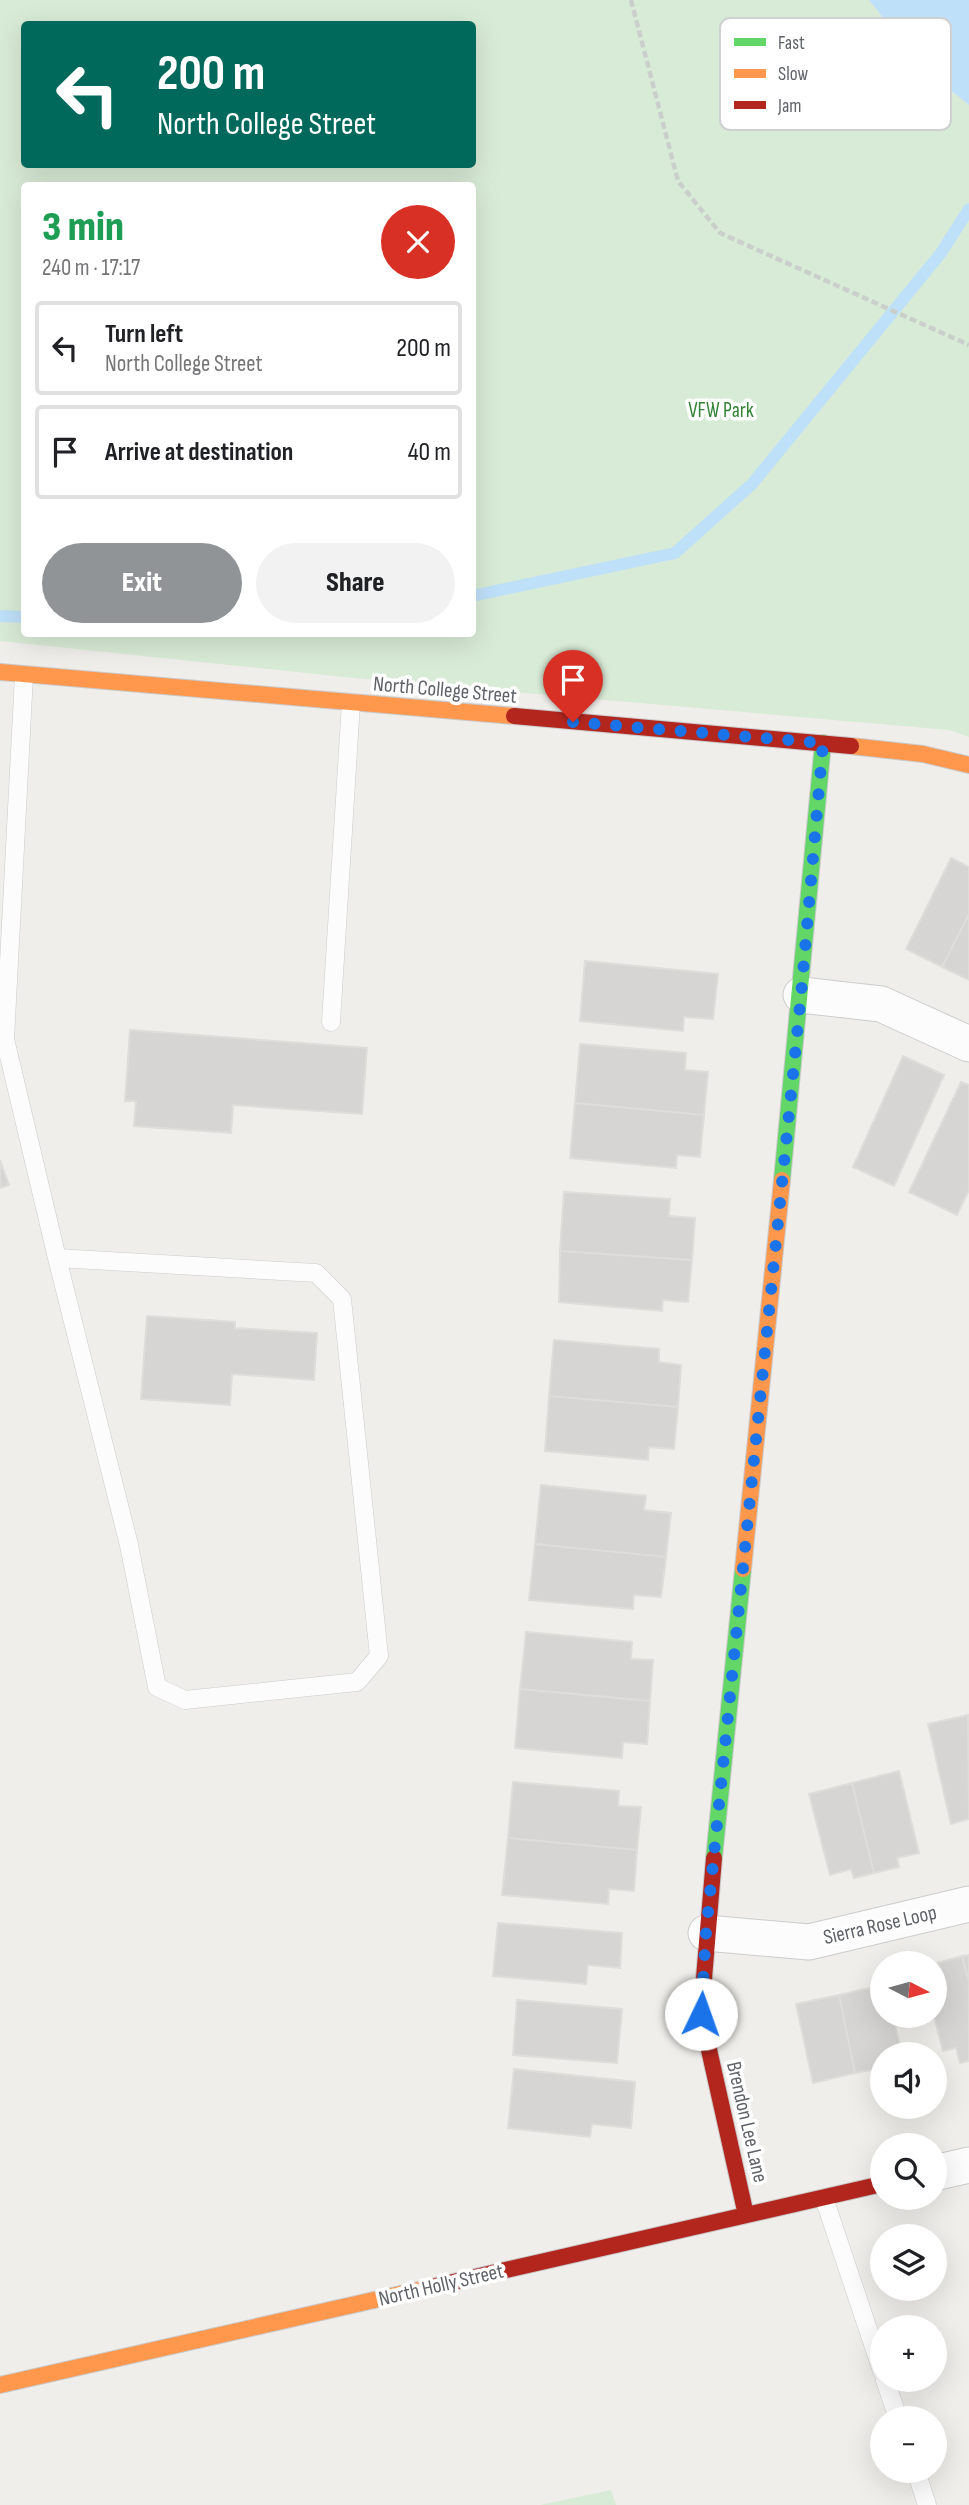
<!DOCTYPE html>
<meta charset="utf-8">
<style>
:root{--surface:#fff;--page:#f2f2f2;--text:#202124;--muted:#757577;--line:#e0e0e0;--accent:#919496}
body{margin:0;font-family:"Sofia Sans Condensed",sans-serif;background:var(--page);color:var(--text);height:100vh;display:flex;flex-direction:column;font-size:26px;white-space:nowrap}
*{box-sizing:border-box;margin:0}
p{font-size:23px;color:var(--muted)}
.icon{flex:none;width:38px;height:38px;fill:none;stroke:currentColor;stroke-width:2;stroke-linecap:round;stroke-linejoin:round}
.map{position:relative;flex:1;overflow:hidden}
.sheet{position:absolute;left:21px;top:182px;width:455px;height:455px;display:flex;flex-direction:column;background:var(--surface);border-radius:7px;box-shadow:0 7px 28px #0002}
.sheet>*{flex:none}
.hud{position:absolute;left:21px;top:21px;width:455px;height:147px;border-radius:7px;box-shadow:0 7px 28px #0002;background:#00695c;color:#fff;overflow:hidden}
.needle{width:46px;rotate:96deg}
.fabs{position:absolute;left:870px;top:1951px;display:grid;gap:14px}
.fabs a{display:grid;place-items:center;width:77px;height:77px;border-radius:50%;background:var(--surface);box-shadow:0 7px 28px #0002;font-size:35px}
.pin{position:absolute;display:grid;place-items:center;width:60px;height:60px;color:#fff;margin:-72px -30px;border-radius:50% 50% 50% 0;rotate:-45deg;box-shadow:0 0 7px #0007}
.pin .icon{rotate:45deg}
.me{position:absolute;width:77px;margin:-38px;rotate:3deg;stroke-linejoin:round;filter:drop-shadow(0 0 5px #0008)}
.turn{display:flex;align-items:center;gap:24px;height:147px;padding:0 21px;font-size:32px}
.turn .icon{width:91px;height:91px;stroke-width:2.5}
.turn b{display:block;font-size:49px;line-height:60px}
.round{display:grid;place-items:center;flex:none;width:74px;height:74px;border-radius:37px;background:var(--page)}
.head{display:flex;align-items:center;justify-content:space-between;height:119px;padding:0 21px}
h1{font-size:42px;font-weight:800;line-height:52px;color:#1e9e55}
.primary-button{display:flex;gap:14px;margin-top:auto;padding:14px 21px}
.primary-button a{flex:1;height:80px;border-radius:42px;background:var(--accent);color:#fff;font-size:28px;font-weight:800;line-height:80px;text-align:center}
.primary-button a+a{background:var(--page);color:var(--text)}
ul{padding:0;list-style:none}
li{display:flex;align-items:center;gap:21px;height:94px;margin:0 14px 10px;padding:0 7px;border:4px solid var(--line);border-radius:7px}
li div{flex:1}
li b{display:block;font-size:26px}
li em{font-style:normal}
.map>svg:first-child{display:block}
.green{fill:#d8ebd6;fill-rule:evenodd}
.water{fill:#bfe0f9}
.lines{fill:none;stroke-linecap:round;stroke-linejoin:round}
.stream{stroke:#bfe0f9;stroke-width:12}
.building{fill:#d6d5d3;stroke:#deddd9;stroke-width:2}
.lane-casing{stroke:#cbcccc;stroke-width:19}
.street-casing{stroke:#cbcccc;stroke-width:37}
.fast-casing{stroke:#cacacb;stroke-width:18}
.slow-casing{stroke:#cacacb;stroke-width:18}
.jam-casing{stroke:#cacacb;stroke-width:18}
.path{stroke:#cacfcc;stroke-width:4.5;stroke-dasharray:7 3.5;stroke-linecap:butt}
.lane{stroke:#fdfcfc;stroke-width:18}
.street{stroke:#fdfcfc;stroke-width:35}
.fast{stroke:#63d668;stroke-width:16}
.slow{stroke:#ff974d;stroke-width:16}
.jam{stroke:#b3261e;stroke-width:16}
.route{stroke:#1a73e8;stroke-width:12;stroke-dasharray:0 21.6}
.labels{text-anchor:middle;dominant-baseline:central;stroke-width:7;stroke-linejoin:round;paint-order:stroke}
.park-label{font-size:21px;fill:#348238;stroke:#fff}
.street-label{font-size:21px;fill:#5f6368;stroke:#fff}
.key{fill:#fff;stroke:#cfd0d2;stroke-width:2}
.key-label{font-size:19px;fill:#5f6368}
</style>
<div class="map">
<svg width="969" height="2505" viewBox="0 0 969 2505">
<rect width="100%" height="100%" fill="#efeeea"/>
<path class="green" d="M0 0H869L924 69 969 105V737L949 730 354 678 0 641ZM24 24H472V164H24ZM24 186H472V634H24Z
M611 2490 616 2505H540Z"/>
<path class="water" d="M869 0H969V105L924 69Z"/>
<g class="lines">
<path class="stream" d="M472 596 675 553 752 484 941 253 969 209
M0 616 24 617"/>
</g>
<path class="building" d="M951 858 969 867V914L942 967 906 949Z
M969 914V980L942 967Z
M585 961 718 974 713 1019 684 1017 683 1031 580 1021Z
M130 1030 367 1048 362 1114 233 1105 231 1133 134 1126 136 1101H125Z
M580 1044 686 1053 685 1070 708 1072 704 1115 575 1103Z
M903 1056 944 1075 894 1186 853 1167Z
M961 1082 969 1085V1190L957 1215 909 1192Z
M575 1103 704 1115 700 1157 677 1155 676 1168 570 1158Z
M0 1160 9 1185 0 1188Z
M564 1192 670 1199 669 1216 695 1218 692 1260 560 1251Z
M560 1251 692 1260 688 1302 663 1300 662 1311 559 1302Z
M147 1316 235 1322V1328L317 1333 314 1380 232 1374 230 1405 141 1399Z
M554 1340 659 1349V1362L681 1365 678 1407 549 1396Z
M549 1396 678 1407 674 1449 649 1447 648 1460 545 1451Z
M541 1485 646 1496 644 1510 671 1513 666 1557 535 1544Z
M535 1544 666 1557 661 1597 634 1595 633 1609 529 1600Z
M526 1632 632 1642 631 1659 653 1660 650 1701 520 1689Z
M520 1689 650 1701 647 1744 623 1742 622 1758 515 1748Z
M968 1715 969 1819 951 1824 928 1724Z
M899 1771 919 1853 897 1858 899 1867 874 1873 852 1783Z
M513 1782 619 1791 618 1806 641 1807 637 1850 508 1838Z
M852 1783 874 1873 854 1878 851 1869 830 1875 809 1794Z
M508 1838 637 1850 634 1891 609 1889 608 1904 502 1895Z
M498 1923 622 1933 620 1968 588 1965 586 1984 493 1976Z
M969 1955V1983L962 1956Z
M962 1956 969 1983V2061L960 2063 956 2048 943 2051 934 2016V1964Z
M882 1985V2016H893L902 2054H882V2068L855 2073 839 1995Z
M839 1995 855 2073 813 2083 796 2004Z
M517 2000 622 2009 617 2063 513 2055Z
M514 2069 635 2082 631 2128 592 2124 590 2137 508 2128Z"/>
<g class="lines">
<defs>
<path id="lane" d="M24 675 5 1039 57 1258 129 1545 157 1687 185 1700 357 1682 379 1656 342 1299 316 1273 57 1258
M331 1022 351 703
M824 2198 882 2371
M885 2380 898 2418
M916 2471 927 2505"/>
<path id="street" d="M801 995 881 1004 969 1044
M706 1933 809 1942 969 1904
M934 2173 969 2165"/>
<path id="fast" d="M782 1180 823 743
M714 1858 743 1569"/>
<path id="slow" d="M0 672 514 716
M851 746 923 754 969 765
M743 1569 782 1180
M0 2385 436 2286"/>
<path id="jam" d="M514 716 851 746
M714 1858 701 2014 746 2215
M436 2286 882 2184"/>
</defs>
<use href="#lane" class="lane-casing"/>
<use href="#street" class="street-casing"/>
<use href="#fast" class="fast-casing"/>
<use href="#slow" class="slow-casing"/>
<use href="#jam" class="jam-casing"/>
<path class="path" d="M631 0 678 181 720 233 969 345"/>
<use href="#lane" class="lane"/>
<use href="#street" class="street"/>
<use href="#fast" class="fast"/>
<use href="#slow" class="slow"/>
<use href="#jam" class="jam"/>
</g>
<g class="lines">
<path class="route" d="M573 722 823 743 801 995 706 1933 701 2014"/>
</g>
<g class="labels">
<g class="park-label">
<text x="721" y="410">VFW Park</text>
</g>
<g class="street-label">
<text transform="translate(445 690) rotate(5)">North College Street</text>
<text transform="translate(880 1925) rotate(-13)">Sierra Rose Loop</text>
<text transform="translate(747 2122) rotate(77)">Brendon Lee Lane</text>
<text transform="translate(441 2285) rotate(-13)">North Holly Street</text>
</g>
</g>
<rect x="720" y="18" width="231" height="112" rx="10" class="key"/>
<rect x="734" y="38" width="32" height="8" fill="#63d668"/>
<rect x="734" y="69" width="32" height="9" fill="#ff974d"/>
<rect x="734" y="101" width="32" height="8" fill="#b3261e"/>
<g class="key-label">
<text x="778" y="49">Fast</text>
<text x="778" y="80">Slow</text>
<text x="778" y="112">Jam</text>
</g>
</svg>
<div class="fabs">
<a><svg class="needle" viewBox="-14 -14 28 28"><path d="M0-13l5 13h-10z" fill="#e53935"/><path d="M0 13l5-13h-10z" fill="#757577"/></svg></a>
<a><svg class="icon" aria-label="sound" viewBox="0 0 24 24"><path d="M4 9h4l5-4v14l-5-4H4zM17 9q2 3 0 6"/></svg></a>
<a><svg class="icon" aria-label="search" viewBox="0 0 24 24"><circle cx="10" cy="10" r="6"/><path d="M15 15l6 6"/></svg></a>
<a><svg class="icon" aria-label="layers" viewBox="0 0 24 24"><path d="M12 4l9 5-9 5-9-5zM3 14l9 5 9-5"/></svg></a>
<a>+</a>
<a>−</a>
</div>
<div class="pin" style="left:573px;top:722px;background:#d93025"><svg class="icon" aria-label="arrive" viewBox="0 0 24 24"><path d="M6 21V4h12l-3 4 3 4H6"/></svg></div>
<svg class="me" style="left:701px;top:2014px" viewBox="-20 -20 40 40"><circle r="19" fill="#fff"/><path d="M0-13L10 11 0 6-10 11z" fill="#1a73e8"/></svg>
<div class="hud">
<div class="turn"><svg class="icon" aria-label="left" viewBox="0 0 24 24"><path d="M17 20v-9H6M10 6l-5 5 5 5"/></svg><div><b>200 m</b>North College Street</div></div>
</div>
<section class="sheet">
<div class="head"><div><h1>3 min</h1><p>240 m · 17:17</p></div><a class="round" style="background:#d93025;color:#fff"><svg class="icon" aria-label="close" viewBox="0 0 24 24"><path d="M6 6l12 12M18 6L6 18"/></svg></a></div>
<ul>
<li><svg class="icon" aria-label="left" viewBox="0 0 24 24"><path d="M17 20v-9H6M10 6l-5 5 5 5"/></svg><div><b>Turn left</b><p>North College Street</p></div><em>200 m</em></li>
<li><svg class="icon" aria-label="arrive" viewBox="0 0 24 24"><path d="M6 21V4h12l-3 4 3 4H6"/></svg><div><b>Arrive at destination</b></div><em>40 m</em></li>
</ul>
<div class="primary-button"><a>Exit</a><a>Share</a></div>
</section>
</div>
